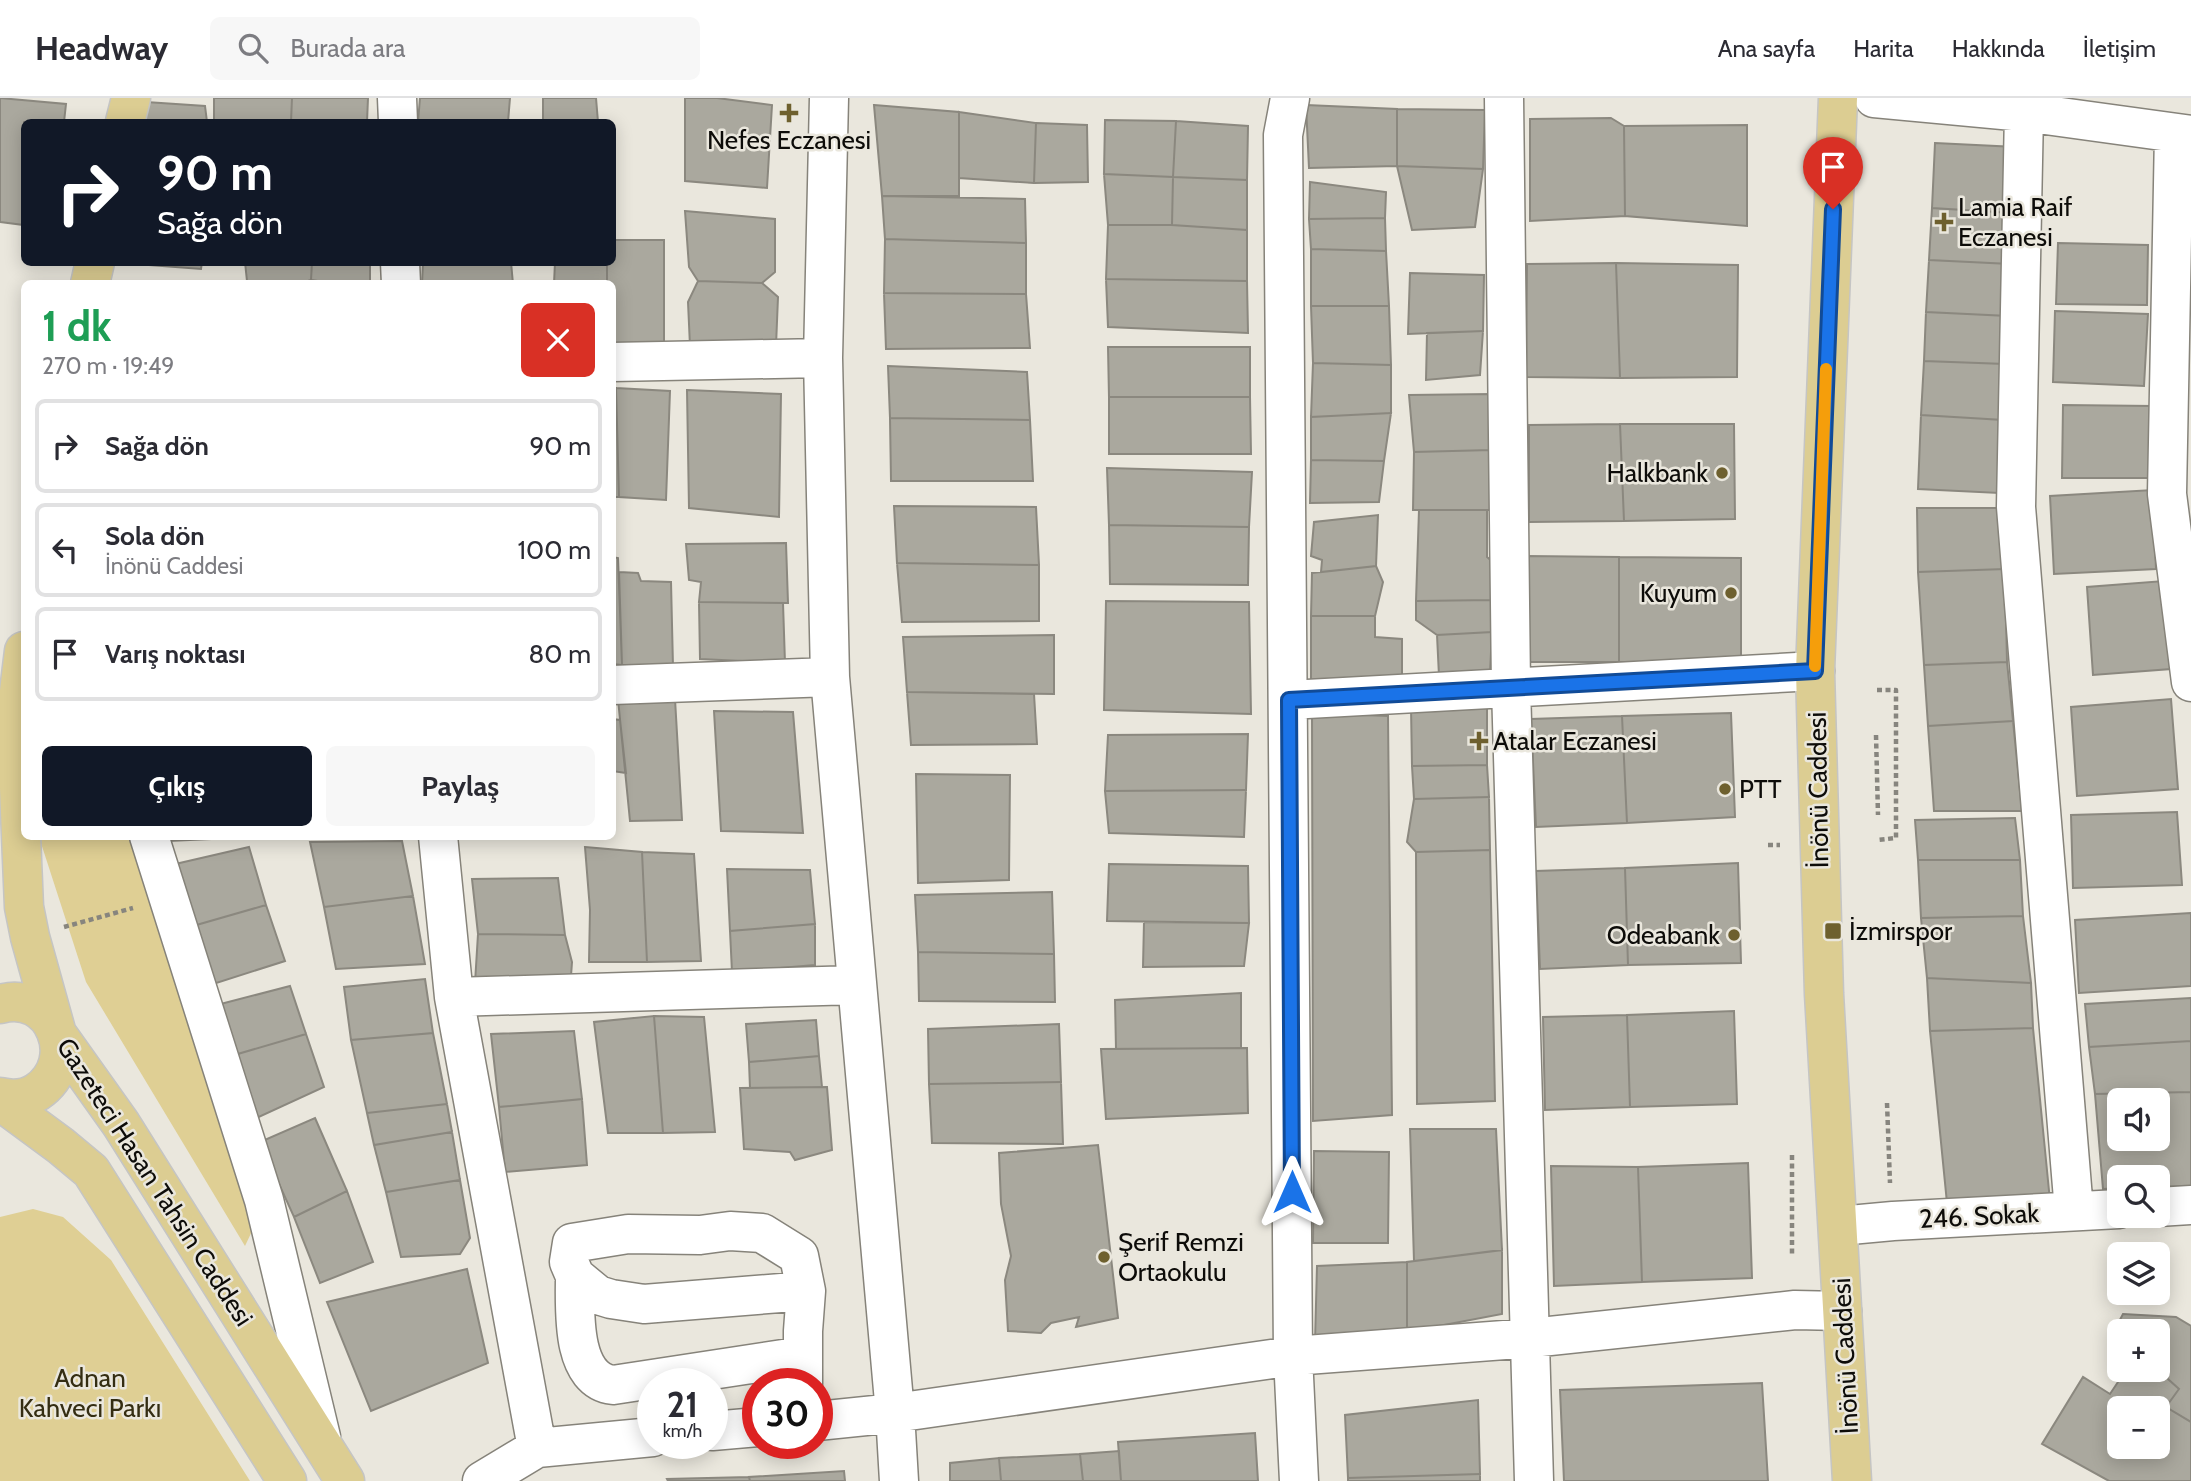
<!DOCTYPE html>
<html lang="tr">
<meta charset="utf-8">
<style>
:root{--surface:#fff;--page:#f7f7f7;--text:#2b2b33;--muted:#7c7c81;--line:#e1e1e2;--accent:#111827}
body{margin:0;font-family:Cabin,sans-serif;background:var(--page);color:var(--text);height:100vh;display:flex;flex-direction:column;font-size:26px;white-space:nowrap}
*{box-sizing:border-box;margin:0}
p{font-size:23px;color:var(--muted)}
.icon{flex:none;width:38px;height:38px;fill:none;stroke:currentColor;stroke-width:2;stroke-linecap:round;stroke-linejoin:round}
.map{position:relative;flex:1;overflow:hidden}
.sheet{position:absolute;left:21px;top:182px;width:595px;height:560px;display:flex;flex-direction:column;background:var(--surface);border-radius:10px;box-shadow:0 4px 18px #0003}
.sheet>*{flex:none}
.hud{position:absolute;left:21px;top:21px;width:595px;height:147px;border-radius:10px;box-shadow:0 4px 18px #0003;background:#111827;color:#fff;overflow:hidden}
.fabs{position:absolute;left:2107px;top:990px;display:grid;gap:14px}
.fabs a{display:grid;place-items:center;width:63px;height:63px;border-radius:10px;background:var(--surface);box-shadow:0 4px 18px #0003;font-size:35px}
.speed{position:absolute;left:637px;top:1270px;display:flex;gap:14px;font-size:35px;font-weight:700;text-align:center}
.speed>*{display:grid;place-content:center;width:91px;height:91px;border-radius:50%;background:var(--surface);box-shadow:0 4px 18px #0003;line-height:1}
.speed small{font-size:18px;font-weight:400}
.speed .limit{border:10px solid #d22;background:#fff;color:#111}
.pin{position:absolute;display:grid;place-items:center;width:60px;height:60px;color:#fff;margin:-72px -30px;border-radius:50% 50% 50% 0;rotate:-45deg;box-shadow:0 0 7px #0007}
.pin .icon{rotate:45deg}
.me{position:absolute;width:77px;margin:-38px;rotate:0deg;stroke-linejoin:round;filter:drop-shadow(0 0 5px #0008)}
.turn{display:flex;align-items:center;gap:24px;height:147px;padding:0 21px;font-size:32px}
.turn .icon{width:91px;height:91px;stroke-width:2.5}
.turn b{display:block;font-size:49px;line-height:60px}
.round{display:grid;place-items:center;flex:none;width:74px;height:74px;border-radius:10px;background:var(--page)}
.headline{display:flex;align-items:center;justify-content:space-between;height:119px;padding:0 21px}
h1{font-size:42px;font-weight:800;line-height:52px;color:#1e9e55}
.primary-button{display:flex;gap:14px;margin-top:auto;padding:14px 21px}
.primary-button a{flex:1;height:80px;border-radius:10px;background:var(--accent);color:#fff;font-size:28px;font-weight:800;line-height:80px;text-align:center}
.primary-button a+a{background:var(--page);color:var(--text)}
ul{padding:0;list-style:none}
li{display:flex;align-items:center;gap:21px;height:94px;margin:0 14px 10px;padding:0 7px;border:4px solid var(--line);border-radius:10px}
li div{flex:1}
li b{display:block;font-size:26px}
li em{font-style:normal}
header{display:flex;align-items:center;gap:42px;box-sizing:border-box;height:98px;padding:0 35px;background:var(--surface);border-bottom:2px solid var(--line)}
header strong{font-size:33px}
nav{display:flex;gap:38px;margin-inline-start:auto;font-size:24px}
.search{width:490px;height:63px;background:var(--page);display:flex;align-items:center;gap:18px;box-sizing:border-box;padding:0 24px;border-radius:10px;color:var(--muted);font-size:26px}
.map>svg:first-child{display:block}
.green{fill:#dfcf94}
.building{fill:#aaa89e;stroke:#8b887f;stroke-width:2;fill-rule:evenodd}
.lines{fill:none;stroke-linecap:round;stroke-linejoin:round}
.minor-casing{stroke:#86837a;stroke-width:41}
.major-casing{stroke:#c5c5c4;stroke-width:41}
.path{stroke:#87857e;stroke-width:4.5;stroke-dasharray:5 3.5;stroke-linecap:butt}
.minor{stroke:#fff;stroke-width:38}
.major{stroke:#dccd92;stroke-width:38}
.route-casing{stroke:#114b97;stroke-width:18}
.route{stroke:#1a73e8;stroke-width:12}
.slow{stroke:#f59e0b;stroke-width:12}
.poi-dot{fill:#6e602e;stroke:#eae7dd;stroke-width:2.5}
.labels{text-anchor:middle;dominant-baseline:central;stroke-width:5;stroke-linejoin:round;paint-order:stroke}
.poi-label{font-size:26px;fill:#0d0c09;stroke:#eae7dd;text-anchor:start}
.street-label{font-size:26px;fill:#0d0c09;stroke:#eae7dd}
.park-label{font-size:26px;fill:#342d12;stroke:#eae7dd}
</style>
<header>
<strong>Headway</strong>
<div class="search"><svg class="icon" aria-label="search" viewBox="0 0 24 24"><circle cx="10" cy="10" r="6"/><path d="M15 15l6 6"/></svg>Burada ara</div>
<nav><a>Ana sayfa</a><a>Harita</a><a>Hakkında</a><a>İletişim</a></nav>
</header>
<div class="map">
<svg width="2191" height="1383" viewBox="0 0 2191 1383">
<rect width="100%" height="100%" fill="#eae7dd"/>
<path class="green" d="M39 739H137L253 1131 245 1148 86 884Z
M33 1111 63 1119 111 1162 250 1383H0V1119Z"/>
<path class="building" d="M0 0 66 6 64 24H24V127L0 124Z
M214 0H292L291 24H214Z
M292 0H368L367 24H291Z
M420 0H510L508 24H418Z
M543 0H596L598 24H543Z
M685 0H717L772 7 767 90 685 83Z
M146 4 205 8 207 24H142Z
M874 7 959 14V98H882Z
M1306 7 1397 11V68L1309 70Z
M1397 11 1485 12 1483 71 1397 68Z
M959 14 1036 25 1034 85 959 80Z
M1611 20 1624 28 1625 118 1530 123V21Z
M1105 22 1176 23 1173 79 1104 76Z
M1176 23 1248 28 1247 82 1173 79Z
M1036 25 1087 27 1088 84 1034 85Z
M1747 27V128L1625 118 1624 28Z
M1935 45 2016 49 2012 115 1932 110Z
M1397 68 1483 71 1475 129 1412 132Z
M1104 76 1173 79 1172 127H1108Z
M1173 79 1247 82V132L1172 127Z
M1310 84 1386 94 1385 120 1309 121Z
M882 98 1025 101 1026 145 885 141Z
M1932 110 2012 115 2010 166 1929 162Z
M685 113 775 121V174L762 185 698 183 689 169Z
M1385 120 1386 153 1311 151 1309 121Z
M1108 127H1172L1247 132V183L1106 181Z
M885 141 1026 145V196L884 195Z
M612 142H664V251L612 249V186H607V164H612Z
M2058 145 2148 147 2147 207 2056 206Z
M1311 151 1386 153 1389 208H1311Z
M1929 162 2010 166 2008 218 1926 214Z
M109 164H202L201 171Z
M245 164H312L311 182 299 186 247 183Z
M312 164H370V186H338L311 182Z
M423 164H511L513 186H422Z
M555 164H607V186H554Z
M1616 165 1620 280 1526 279 1527 166Z
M1616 165 1738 167 1737 279 1620 280Z
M1410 175 1484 177 1483 233 1408 236Z
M1106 181 1247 183 1248 235 1108 229Z
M698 183 762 185 778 199 776 248H690L688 204Z
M884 195 1026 196 1030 250 886 251Z
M1311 208H1389L1391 267 1313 265Z
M2055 213 2148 216 2144 288 2053 284Z
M1926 214 2008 218 2005 266 1924 263Z
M1483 233 1480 277 1426 282 1427 235Z
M1108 249H1250V299H1109Z
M1924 263 2005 266 2003 322 1921 317Z
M1313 265 1391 267V315L1311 319Z
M888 268 1027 274 1030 322 890 320Z
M612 290H616L619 399H612Z
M616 290 670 293 666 402 619 399Z
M687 292 781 296 779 419 689 410Z
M1491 296V352L1414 354 1409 297Z
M1109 299H1250L1251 356H1109Z
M2063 307 2153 308V380H2062Z
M1391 315 1384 363 1311 362V319Z
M1921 317 2003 322 1999 395 1918 391Z
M890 320 1030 322 1033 383H891Z
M1620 326 1624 423 1529 424V327Z
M1620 326H1734L1735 421 1624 423Z
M1491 352 1493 412H1413L1414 354Z
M1311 362 1384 363 1379 404 1310 405Z
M1107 370 1252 374 1249 429 1109 427Z
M2153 392 2156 471 2054 476 2050 398Z
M894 408 1036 409 1039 467 897 465Z
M1917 410H2001L2005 471 1918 474Z
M1419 412H1487V459L1493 464 1492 502 1416 503Z
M1378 417 1376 468 1321 474 1322 462 1311 458 1314 424Z
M1109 427 1249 429 1248 487 1110 486Z
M786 445 788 505 699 504 701 484 689 482 686 446Z
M1527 458 1619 459V564H1526Z
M612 459 618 460 622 567 612 566Z
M1619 459 1741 460V564H1619Z
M897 465 1039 467V523L902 524Z
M1376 468 1383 484 1375 518H1311L1312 475Z
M2005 471 2007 564 1924 567 1918 474Z
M619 474 638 475 641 483 671 484 673 569 622 567Z
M2164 483 2171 571 2093 577 2087 489Z
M1492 502V534L1437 537 1416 522V503Z
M1106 503 1249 504 1251 616 1104 612Z
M699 504 783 505 785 565 700 561Z
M1311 518H1375V539L1402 541V586L1311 584Z
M1492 534 1490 574 1439 578 1437 537Z
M1054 537V596L907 594 903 539Z
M2007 564 2013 623 1928 628 1924 567Z
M907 594 1034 596 1037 646 911 647Z
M618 601H675L682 722 630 723Z
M2171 601 2178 691 2077 698 2071 609Z
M1487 608V667L1412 668 1411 609Z
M714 613 793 614 803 735 721 733Z
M1312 615 1388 618 1392 1017 1313 1023Z
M1731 615 1735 719 1627 725 1622 618Z
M1622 618 1627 725 1536 729 1531 621Z
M612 621 620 622 626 675 612 673Z
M2013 623 2022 713H1934L1928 628Z
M1248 636 1246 692 1105 693 1108 637Z
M1487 667 1489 699 1414 701 1412 668Z
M916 676 1010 677 1009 782 918 785Z
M1246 692 1244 739 1109 735 1105 693Z
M1489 699 1490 752 1416 754 1407 744 1414 701Z
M2177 714 2182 787 2073 790 2071 717Z
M2015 720 2020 762H1918L1915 722Z
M168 738H254V739L169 743Z
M402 743 413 798 324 809 310 744Z
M249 749 266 807 193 828 171 767Z
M585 749 642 754 647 864H589L590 812Z
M1490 752 1495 1003 1417 1006 1416 754Z
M642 754 694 756 701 863 647 864Z
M1918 762H2020L2023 818 1921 820Z
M1738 765 1741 865 1628 867 1625 770Z
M1109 766 1248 768 1249 825 1107 823Z
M1625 770 1628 867 1540 871 1536 773Z
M727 771 810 772 815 826 730 833Z
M558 780 565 837 478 836 472 781Z
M1052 794 1054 856 918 854 915 797Z
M413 798 425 866 336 871 324 809Z
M266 807 285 863 210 887 193 828Z
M2191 815V888L2079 895 2075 822Z
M2023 818 2031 885 1927 880 1921 820Z
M1144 824 1249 825 1244 868 1143 869Z
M815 826V867L732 874 730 833Z
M478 836 565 837 572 864 570 892 475 885Z
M918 854 1054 856 1055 904 919 903Z
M1927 880 2031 885 2033 930 1930 933Z
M425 881 433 935 351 942 344 889Z
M290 888 306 936 231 958 213 908Z
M1241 895V950L1116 951 1115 902Z
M2191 900V943L2089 949 2085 906Z
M1734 913 1737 1006 1630 1009 1627 917Z
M1627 917 1630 1009 1545 1012 1543 919Z
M654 918 663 1035H608L594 924Z
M654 918 704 919 715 1034 663 1035Z
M816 922 819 958 749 964 746 926Z
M1059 926 1061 984 929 986 928 931Z
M2033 930 2050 1103 1947 1105 1930 933Z
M574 933 582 1001 499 1009 491 936Z
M433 935 447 1006 367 1015 351 942Z
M306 936 324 989 252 1022 231 958Z
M2191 943V994L2095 996 2089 949Z
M1247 950 1248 1015 1106 1021 1101 951Z
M819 958 822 989 750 990 749 964Z
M1061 984 1063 1046 932 1045 929 986Z
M827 989 832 1052 795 1062 790 1054 744 1051 740 990Z
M2191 994V1088L2158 1089V1080H2119V1090L2103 1091 2095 996ZM2119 1003H2158V1041H2119Z
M582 1001 587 1067 505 1074 499 1009Z
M447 1006 452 1034 374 1047 367 1015Z
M315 1020 347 1093 294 1119 260 1044Z
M1410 1031H1496L1502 1152 1414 1163Z
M452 1034 460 1082 386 1094 374 1047Z
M1098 1047 1118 1220 1076 1229 1079 1219 1051 1225 1041 1235 1008 1233 1005 1182 1011 1158 1001 1106 999 1055Z
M1314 1053 1389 1054 1388 1145H1313Z
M1748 1065 1752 1180 1642 1184 1638 1069Z
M1551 1068 1638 1069 1642 1184 1554 1188Z
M460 1082 470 1140 460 1156 401 1159 386 1094Z
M347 1093 373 1164 320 1185 294 1119Z
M1502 1152V1216L1407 1234V1164Z
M1407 1164V1234L1315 1244 1317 1168Z
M467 1171 488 1265 371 1313 327 1204Z
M2123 1216 2176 1219 2191 1228V1324L2166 1309 2179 1291 2158 1272V1234H2119V1237L2114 1233Z
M2126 1272H2158L2179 1291 2166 1309 2191 1324V1383H2109L2042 1346 2083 1279 2110 1296ZM2119 1311H2158V1349H2119Z
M1762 1285 1768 1383H1564L1560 1292Z
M1478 1302 1480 1376 1348 1380 1345 1317Z
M1255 1335 1258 1383H1121L1118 1344Z
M1119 1353 1121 1383H1083L1080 1356Z
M1080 1356 1083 1383H1001L999 1360Z
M999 1360 1001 1383H950V1365Z
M844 1373 845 1383H750L749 1379Z
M1480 1376V1383H1348V1380Z
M749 1379 750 1383H668L667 1381Z"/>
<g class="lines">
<defs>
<path id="minor" d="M397 0 398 24
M829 0 823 260 830 579 895 1315 899 1383
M1290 0 1283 37 1293 1258 1299 1383
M1504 0 1511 589 1534 1383
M1874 0 2024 14 2191 37
M2024 14 2016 409 2074 1113
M2174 35 2167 396 2191 584
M400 164 401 186
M612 264 823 260
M612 587 830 579
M1289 602 1815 573
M149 738 264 1102 321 1339
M438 738 454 899 537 1350
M454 899 857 887
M2158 1109 2191 1107
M1839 1128 1893 1123 2119 1111
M575 1178C575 1210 570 1282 613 1287L803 1258
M803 1286V1233L806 1193 799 1158 762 1135 730 1133 700 1137 628 1136 572 1145 569 1164 575 1178 598 1197 611 1201 644 1206 806 1193
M817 1323 895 1315 1293 1258 1531 1240 1795 1212 1842 1213
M712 1333 758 1329
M482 1383 537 1350 653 1339"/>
<path id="major" d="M1838 0 1815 573 1824 896 1852 1383
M125 24 131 0
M90 186 95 164
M24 553 16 618 24 809 30 839 57 936 121 1026 345 1383
M0 906C53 891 83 963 37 994 26 1001 12 1002 0 999
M0 1003 61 1048 91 1073 287 1383"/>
</defs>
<use href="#minor" class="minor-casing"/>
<use href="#major" class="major-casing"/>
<path class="path" d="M1877 592H1896V740L1878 742
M1876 637 1878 717
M1768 747H1780
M64 829 133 810
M1887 1005 1890 1085
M1792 1057V1159"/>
<use href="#minor" class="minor"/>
<use href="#major" class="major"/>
</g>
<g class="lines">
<defs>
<path id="route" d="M1292 1094 1289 602 1815 573 1833 111"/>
</defs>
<use href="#route" class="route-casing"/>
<use href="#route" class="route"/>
<path class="slow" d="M1815 568 1826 271"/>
</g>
<g class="poi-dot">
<path d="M785.5 4.5h7v7h7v7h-7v7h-7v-7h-7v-7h7z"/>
<path d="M1940.5 113.5h7v7h7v7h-7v7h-7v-7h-7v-7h7z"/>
<circle cx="1722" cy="375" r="7"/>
<circle cx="1731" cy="495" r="7"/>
<path d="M1475.5 632.5h7v7h7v7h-7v7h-7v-7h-7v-7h7z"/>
<circle cx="1725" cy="691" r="7"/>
<rect x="1824" y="824" width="18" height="18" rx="3.5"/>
<circle cx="1734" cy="837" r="7"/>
<circle cx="1104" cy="1159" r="7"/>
</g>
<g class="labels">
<g class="poi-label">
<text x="789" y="42" text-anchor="middle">Nefes Eczanesi</text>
<text x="1958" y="109">Lamia Raif<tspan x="1958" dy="30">Eczanesi</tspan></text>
<text x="1708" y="375" text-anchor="end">Halkbank</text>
<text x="1717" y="495" text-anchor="end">Kuyum</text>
<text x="1493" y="643">Atalar Eczanesi</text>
<text x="1739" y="691">PTT</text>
<text x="1849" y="833">İzmirspor</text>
<text x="1720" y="837" text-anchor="end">Odeabank</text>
<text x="1118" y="1144">Şerif Remzi<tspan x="1118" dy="30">Ortaokulu</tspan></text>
</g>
<g class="street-label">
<text transform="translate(1818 692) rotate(-91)">İnönü Caddesi</text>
<text transform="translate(155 1084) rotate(57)">Gazeteci Hasan Tahsin Caddesi</text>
<text transform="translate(1979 1118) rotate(-3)">246. Sokak</text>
<text transform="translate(1845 1258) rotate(-93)">İnönü Caddesi</text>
</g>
<g class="park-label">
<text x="90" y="1280">Adnan<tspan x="90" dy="30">Kahveci Parkı</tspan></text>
</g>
</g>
</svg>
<div class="fabs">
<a><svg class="icon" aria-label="sound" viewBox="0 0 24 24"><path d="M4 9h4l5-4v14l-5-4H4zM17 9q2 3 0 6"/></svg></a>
<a><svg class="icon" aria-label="search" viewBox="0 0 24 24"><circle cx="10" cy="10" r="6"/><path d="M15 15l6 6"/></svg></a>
<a><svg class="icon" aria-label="layers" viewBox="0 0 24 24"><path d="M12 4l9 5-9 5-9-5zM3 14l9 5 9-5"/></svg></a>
<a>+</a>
<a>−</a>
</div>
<div class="speed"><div>21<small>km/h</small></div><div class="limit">30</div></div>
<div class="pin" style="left:1833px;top:111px;background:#d93025"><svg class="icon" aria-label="arrive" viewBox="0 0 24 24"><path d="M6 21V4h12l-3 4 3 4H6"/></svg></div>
<svg class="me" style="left:1292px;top:1094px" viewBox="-20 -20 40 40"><path d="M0-17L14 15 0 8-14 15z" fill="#1a73e8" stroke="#fff" stroke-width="4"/></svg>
<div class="hud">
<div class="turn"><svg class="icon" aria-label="right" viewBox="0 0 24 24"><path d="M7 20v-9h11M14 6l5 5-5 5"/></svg><div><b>90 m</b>Sağa dön</div></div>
</div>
<section class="sheet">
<div class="headline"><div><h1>1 dk</h1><p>270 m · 19:49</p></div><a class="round" style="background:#d93025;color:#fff"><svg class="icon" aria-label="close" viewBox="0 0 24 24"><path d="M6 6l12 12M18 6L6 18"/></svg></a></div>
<ul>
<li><svg class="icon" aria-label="right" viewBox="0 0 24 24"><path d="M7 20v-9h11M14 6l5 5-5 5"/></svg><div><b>Sağa dön</b></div><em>90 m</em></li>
<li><svg class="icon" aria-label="left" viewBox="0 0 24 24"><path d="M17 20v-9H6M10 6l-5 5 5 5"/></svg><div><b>Sola dön</b><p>İnönü Caddesi</p></div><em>100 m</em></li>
<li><svg class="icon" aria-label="arrive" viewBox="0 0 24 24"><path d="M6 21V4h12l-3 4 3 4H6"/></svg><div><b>Varış noktası</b></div><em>80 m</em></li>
</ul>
<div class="primary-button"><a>Çıkış</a><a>Paylaş</a></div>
</section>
</div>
